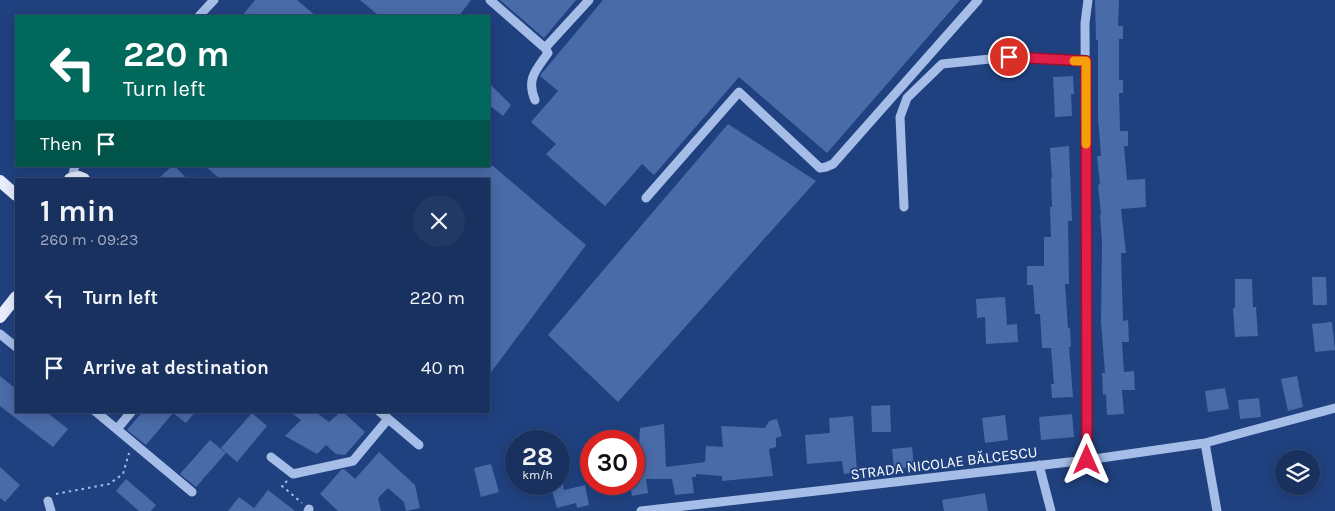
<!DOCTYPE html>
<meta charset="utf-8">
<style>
:root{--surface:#18315f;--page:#213965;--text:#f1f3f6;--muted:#9fa9bd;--line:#364c74}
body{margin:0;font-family:Karla,sans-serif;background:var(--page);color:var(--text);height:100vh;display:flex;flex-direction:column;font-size:19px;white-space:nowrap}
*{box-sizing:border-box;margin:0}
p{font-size:16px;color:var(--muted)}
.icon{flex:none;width:28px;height:28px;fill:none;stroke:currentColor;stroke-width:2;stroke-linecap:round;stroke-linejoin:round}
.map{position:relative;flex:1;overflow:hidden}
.details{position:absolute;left:15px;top:178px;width:475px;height:235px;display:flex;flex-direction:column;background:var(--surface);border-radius:0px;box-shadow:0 2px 12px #0003,0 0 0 1px var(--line)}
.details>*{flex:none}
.guide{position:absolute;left:15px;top:15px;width:475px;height:152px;border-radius:0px;box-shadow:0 2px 12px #0003,0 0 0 1px var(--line);background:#00695c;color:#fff;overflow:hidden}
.buttons{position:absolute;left:1275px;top:450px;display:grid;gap:10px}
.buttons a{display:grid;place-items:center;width:45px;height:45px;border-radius:50%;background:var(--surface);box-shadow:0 2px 12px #0003,0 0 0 1px var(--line);font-size:25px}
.speed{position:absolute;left:505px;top:430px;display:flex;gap:10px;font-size:25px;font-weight:700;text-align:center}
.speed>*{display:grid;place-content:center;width:65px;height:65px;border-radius:50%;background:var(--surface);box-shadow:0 2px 12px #0003,0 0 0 1px var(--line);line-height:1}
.speed small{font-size:12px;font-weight:400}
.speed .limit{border:8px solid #d22;background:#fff;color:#111}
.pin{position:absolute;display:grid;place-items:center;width:42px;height:42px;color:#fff;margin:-21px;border:2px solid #fff;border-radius:50%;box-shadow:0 1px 5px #0007}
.me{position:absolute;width:55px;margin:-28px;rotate:0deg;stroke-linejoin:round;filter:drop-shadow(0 0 4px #0008)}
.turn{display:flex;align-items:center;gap:18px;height:105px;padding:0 25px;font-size:22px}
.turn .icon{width:65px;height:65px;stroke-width:2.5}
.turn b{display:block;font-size:35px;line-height:42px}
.then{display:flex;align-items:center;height:48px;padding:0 25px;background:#0003;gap:10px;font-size:19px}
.round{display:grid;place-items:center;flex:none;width:52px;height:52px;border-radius:26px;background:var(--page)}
.head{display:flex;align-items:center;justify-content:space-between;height:85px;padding:0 25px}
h1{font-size:30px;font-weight:700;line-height:38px}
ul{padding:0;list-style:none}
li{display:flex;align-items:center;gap:15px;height:70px;padding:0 25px}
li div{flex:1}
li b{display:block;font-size:19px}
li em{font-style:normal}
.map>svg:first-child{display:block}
.building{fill:#496ba8}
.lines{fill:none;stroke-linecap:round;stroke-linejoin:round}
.path{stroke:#a5bde7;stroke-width:2;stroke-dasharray:2.5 4;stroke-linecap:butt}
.minor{stroke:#a5bde7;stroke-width:9}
.major{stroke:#e7edfd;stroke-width:12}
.route-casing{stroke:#92132f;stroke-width:12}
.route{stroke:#e11d48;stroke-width:9}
.slow{stroke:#f59e0b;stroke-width:9}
.labels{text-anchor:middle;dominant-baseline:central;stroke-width:4;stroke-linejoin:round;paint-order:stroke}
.street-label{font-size:15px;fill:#fff;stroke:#20417f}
</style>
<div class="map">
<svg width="1335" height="511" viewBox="0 0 1335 511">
<rect width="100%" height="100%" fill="#20417f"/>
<path class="building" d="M255 0H297L316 16H242Z
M360 0H471L459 16H379Z
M500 0H576L544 38Z
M603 0H960L827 153 739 77 654 175 642 164 605 206 546 154 556 144 531 122 558 91 540 76 542 73Z
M1095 0H1119L1118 26H1123V39H1119V80H1123V93H1119L1120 131H1128V146H1124L1127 180 1145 179 1146 207 1121 209 1126 253H1121L1123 321 1128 320 1129 342H1122L1124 372 1134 371 1135 390H1122L1124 414 1107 415 1106 394 1103 395 1102 373H1105L1101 322 1102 242 1100 215H1101L1098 185 1100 184 1097 156H1101L1098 118V40H1096Z
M1073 76 1074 94H1071L1072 116 1055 117 1053 77Z
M489 83 511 105 503 116 489 105Z
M728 124 816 181 618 402 548 335Z
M1069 146 1072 221H1068L1069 284H1065L1068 328H1070L1071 347H1069L1073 397 1052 398 1051 384H1054L1051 348H1042L1040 314H1035L1033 285H1027V266H1044V237H1051L1050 207H1052L1051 178H1052L1050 148Z
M172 166H175L187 179H158Z
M205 166H493L586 245 489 375V179H220Z
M1312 277H1326L1327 305H1313Z
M1235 279H1252L1253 307H1256L1258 336 1235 337 1233 308H1235Z
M1005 297 1007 325 1017 324 1018 342 986 344 985 317 977 318 976 299Z
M1332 322 1335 350 1315 352 1312 324Z
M0 376 16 389V411H45L68 429 53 447 0 406Z
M1297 376 1303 407 1288 411 1281 379Z
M1225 388 1229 409 1208 412 1205 391Z
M1259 398 1261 417 1240 419 1238 400Z
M890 405 891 432H872L871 406Z
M143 411H196L186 423 173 413 146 445 127 430Z
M289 411H314L329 422 342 411 365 432 345 455 336 454 326 445 317 454 285 436 301 420Z
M252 413 267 426 237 462 221 448Z
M1072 414 1074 437 1041 440 1039 417Z
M1005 415 1008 440 985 443 982 418Z
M853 416 857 472 844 474 842 461 807 464 805 435 830 433 829 418Z
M777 419 782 436 776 438V447L769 449 773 476 722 481V476L696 474V477H692L694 493 675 495 672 479H646L648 493 632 496 630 484H634V474L640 473 638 461 640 428 664 424 666 467 705 462 706 446 723 447 721 426 765 428 769 421Z
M210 440 226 453 196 487 180 474Z
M912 447 914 467 894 469 892 449Z
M379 452 415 485 420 508 406 511 404 502 388 488 378 498 381 511H338L320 494 341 470 344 469 355 479Z
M491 464 499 492 481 497 474 468Z
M0 467 20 485 5 502 0 498Z
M126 479 156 505 151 511H139L116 491Z
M550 484H563L564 490 585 485 589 505 577 508 576 503 557 508Z
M268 490 295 511H228L239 497 254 508Z
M985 493 988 511H944L942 500Z"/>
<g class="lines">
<path class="path" d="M287 481 282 486 302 503
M56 494 109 484 123 474 129 453"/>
<path class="minor" d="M490 0 545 48
M199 16 214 0
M535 100C526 79 536 70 548 53L545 48 589 0
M72 178 75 166
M646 198 739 92 820 168 826 167 833 164 978 0
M904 207 900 117 907 98 942 64 1009 57 1086 61
M0 334 16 347
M95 411 192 492
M379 411 419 445
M117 429 132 411
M1205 443 1217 511
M271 457 293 474 353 461 388 419
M1087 460 1085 23 1088 0
M1039 465 1051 511
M48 501 51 511
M308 511 309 509
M641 511 1087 460 1205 443 1335 408"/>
<path class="major" d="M70 179 79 177 84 179
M0 181 16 195
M0 317 16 297"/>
</g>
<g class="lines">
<defs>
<path id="route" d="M1009 57 1086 61 1087 460"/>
</defs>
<use href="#route" class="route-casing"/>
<use href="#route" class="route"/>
<path class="slow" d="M1074 61H1086V144"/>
</g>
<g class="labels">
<g class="street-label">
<text transform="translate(944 463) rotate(-7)">STRADA NICOLAE BĂLCESCU</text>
</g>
</g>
</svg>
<div class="buttons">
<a><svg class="icon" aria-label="layers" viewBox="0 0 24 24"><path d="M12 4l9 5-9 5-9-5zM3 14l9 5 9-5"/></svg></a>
</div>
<div class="speed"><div>28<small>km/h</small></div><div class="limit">30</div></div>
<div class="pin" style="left:1009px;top:57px;background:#d93025"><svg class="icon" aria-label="arrive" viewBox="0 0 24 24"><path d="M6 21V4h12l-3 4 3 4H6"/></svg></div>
<svg class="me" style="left:1087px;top:460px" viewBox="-20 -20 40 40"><path d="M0-17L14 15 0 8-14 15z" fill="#e11d48" stroke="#fff" stroke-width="4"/></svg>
<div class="guide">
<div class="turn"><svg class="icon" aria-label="left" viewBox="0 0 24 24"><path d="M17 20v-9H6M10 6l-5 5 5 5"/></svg><div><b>220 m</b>Turn left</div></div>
<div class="then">Then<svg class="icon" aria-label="arrive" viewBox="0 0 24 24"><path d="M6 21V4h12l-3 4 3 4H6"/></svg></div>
</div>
<section class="details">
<div class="head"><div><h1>1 min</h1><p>260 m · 09:23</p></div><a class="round"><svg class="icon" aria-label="close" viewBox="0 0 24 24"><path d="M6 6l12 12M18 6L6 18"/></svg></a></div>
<ul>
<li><svg class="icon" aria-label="left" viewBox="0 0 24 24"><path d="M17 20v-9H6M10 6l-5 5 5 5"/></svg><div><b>Turn left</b></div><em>220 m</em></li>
<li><svg class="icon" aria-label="arrive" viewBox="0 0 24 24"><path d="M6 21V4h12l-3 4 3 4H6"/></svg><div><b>Arrive at destination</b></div><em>40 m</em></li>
</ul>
</section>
</div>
